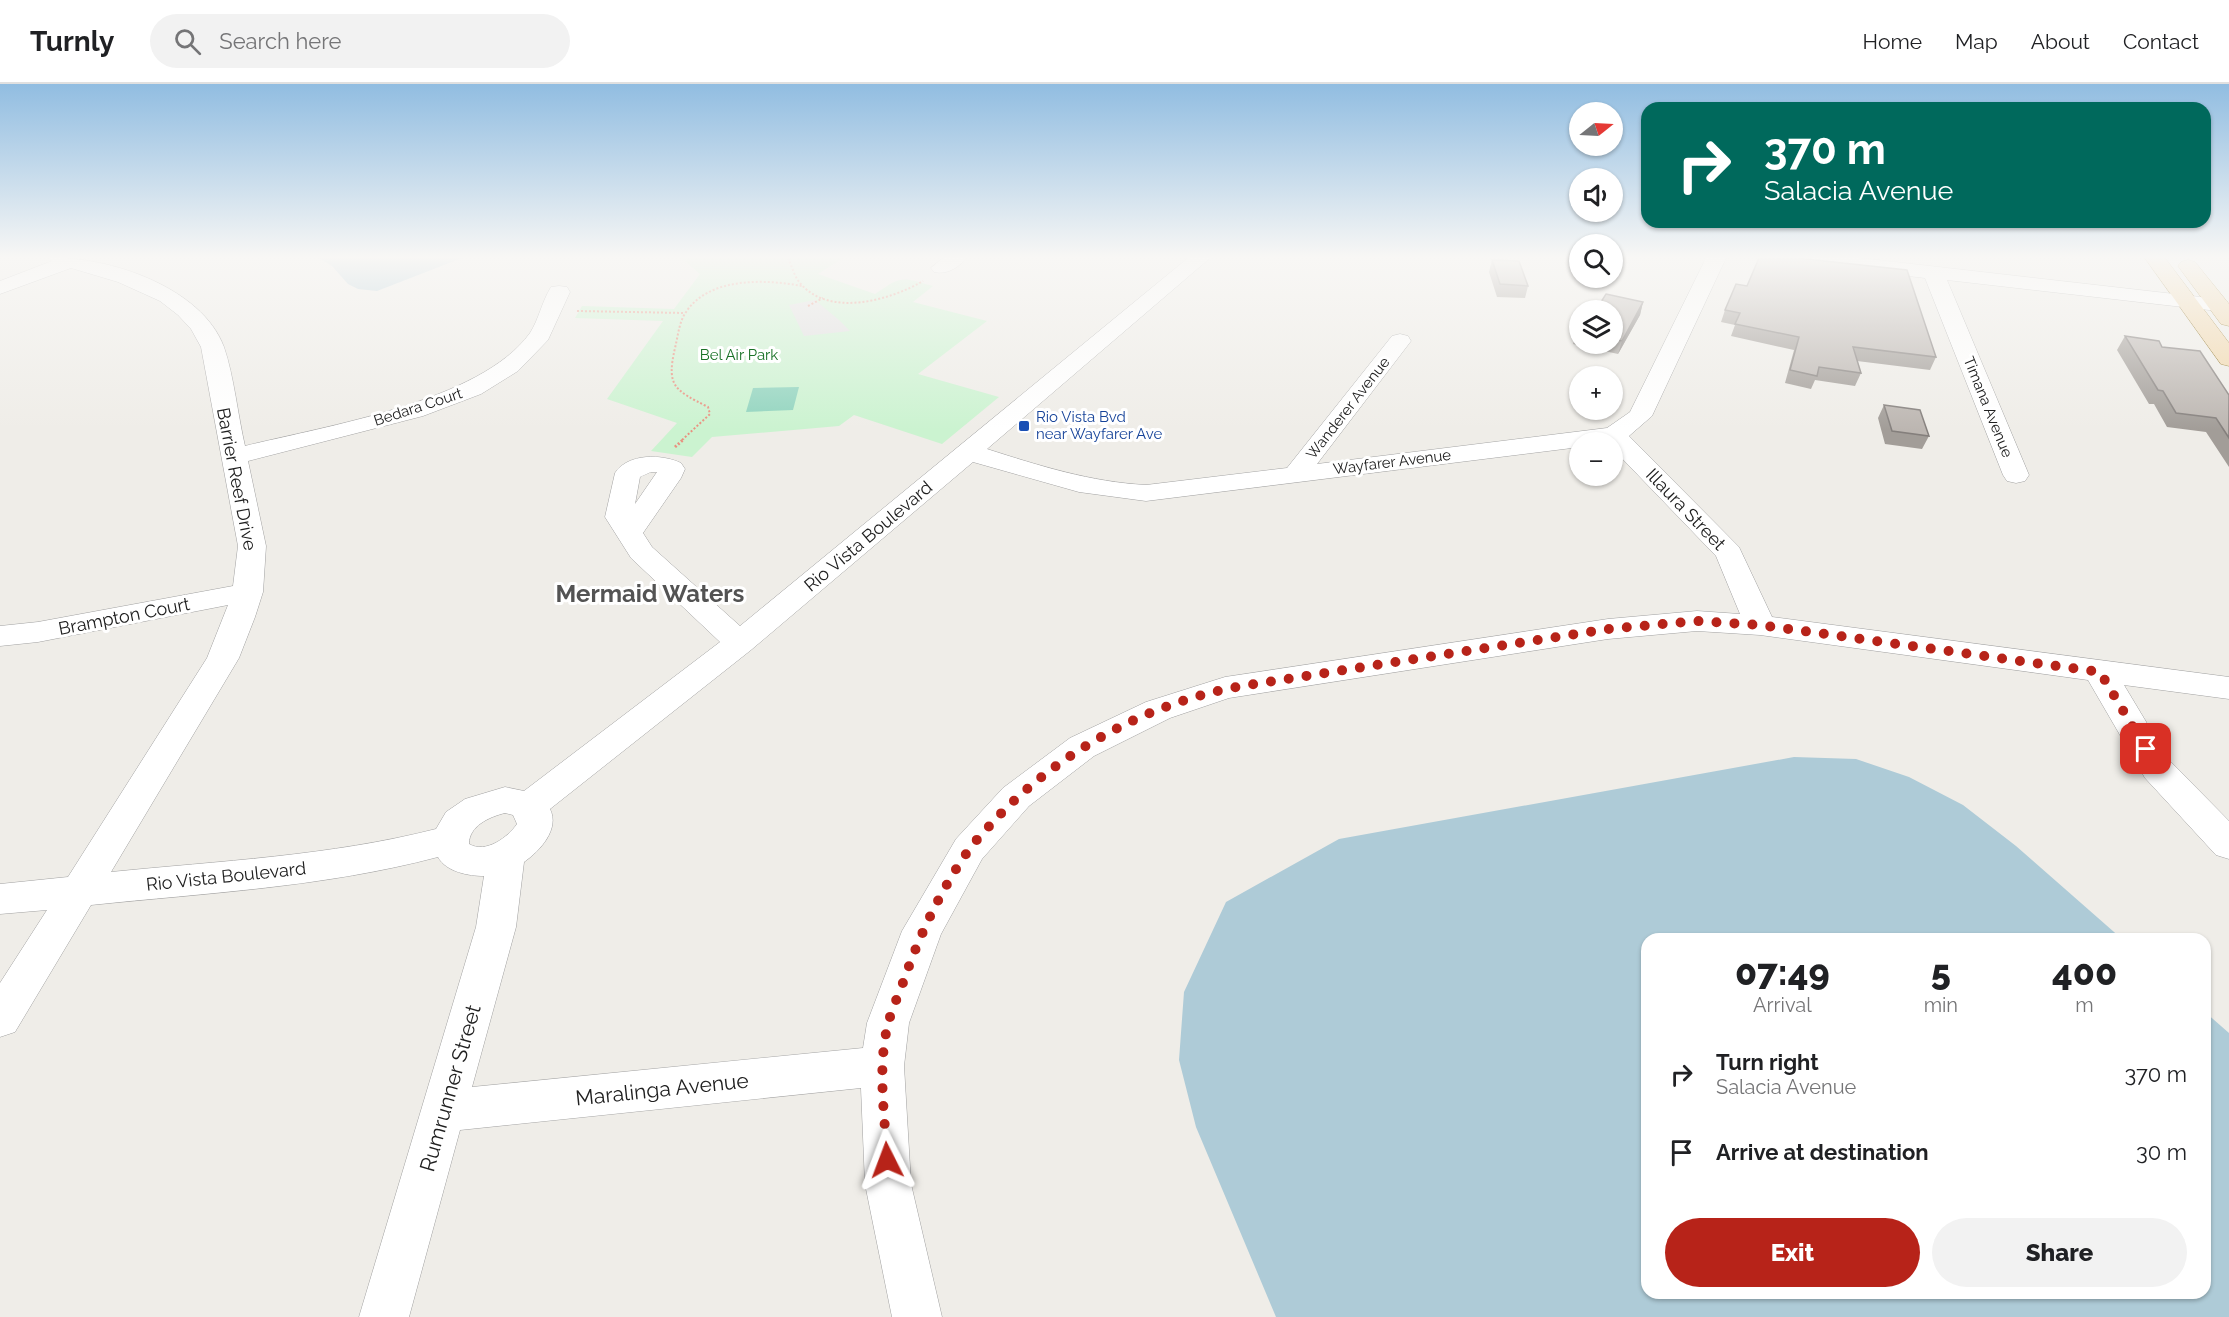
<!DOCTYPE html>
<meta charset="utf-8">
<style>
:root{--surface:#fff;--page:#f2f2f2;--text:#202124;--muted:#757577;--line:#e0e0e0;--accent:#b72319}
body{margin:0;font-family:Raleway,sans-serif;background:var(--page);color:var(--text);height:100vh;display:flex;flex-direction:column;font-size:22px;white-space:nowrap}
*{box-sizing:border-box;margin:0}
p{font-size:20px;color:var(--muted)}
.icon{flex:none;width:33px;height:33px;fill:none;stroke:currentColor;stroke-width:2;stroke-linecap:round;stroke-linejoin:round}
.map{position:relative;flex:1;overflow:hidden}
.drawer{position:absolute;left:1641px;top:849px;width:570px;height:366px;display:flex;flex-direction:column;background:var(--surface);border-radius:18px;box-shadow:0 2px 4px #0004}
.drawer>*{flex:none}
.guide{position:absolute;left:1641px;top:18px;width:570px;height:126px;border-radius:18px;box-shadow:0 2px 4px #0004;background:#00695c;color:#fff;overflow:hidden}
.needle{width:39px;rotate:72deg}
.controls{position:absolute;left:1569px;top:18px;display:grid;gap:12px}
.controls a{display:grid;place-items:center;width:54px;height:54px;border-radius:50%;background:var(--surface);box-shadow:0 2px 4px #0004;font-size:30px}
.pin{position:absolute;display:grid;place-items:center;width:51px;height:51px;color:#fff;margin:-26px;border-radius:12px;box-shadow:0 3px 9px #0006}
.me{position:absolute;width:66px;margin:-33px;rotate:357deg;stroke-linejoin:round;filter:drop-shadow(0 0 4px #0008)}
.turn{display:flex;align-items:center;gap:21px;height:126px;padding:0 24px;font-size:27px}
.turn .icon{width:78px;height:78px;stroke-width:2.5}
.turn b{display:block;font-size:42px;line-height:51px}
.eta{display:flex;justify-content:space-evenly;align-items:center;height:102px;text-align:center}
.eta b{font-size:36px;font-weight:800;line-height:42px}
.button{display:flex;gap:12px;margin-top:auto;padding:12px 24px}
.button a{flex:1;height:69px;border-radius:36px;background:var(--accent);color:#fff;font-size:24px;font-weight:800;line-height:69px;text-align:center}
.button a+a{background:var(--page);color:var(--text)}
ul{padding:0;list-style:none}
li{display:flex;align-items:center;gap:18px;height:78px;padding:0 24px}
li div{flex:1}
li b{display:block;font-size:22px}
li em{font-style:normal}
header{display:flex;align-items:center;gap:36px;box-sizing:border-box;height:84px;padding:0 30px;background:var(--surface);border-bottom:2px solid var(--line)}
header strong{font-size:28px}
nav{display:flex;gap:33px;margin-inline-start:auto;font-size:21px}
.search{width:420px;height:54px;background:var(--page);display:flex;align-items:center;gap:15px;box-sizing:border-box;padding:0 21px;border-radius:33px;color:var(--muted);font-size:22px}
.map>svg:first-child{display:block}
.park{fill:#cbf3d0}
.pitch{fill:#90d4be}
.parking{fill:#e0e0e0}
.water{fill:#aecbd7}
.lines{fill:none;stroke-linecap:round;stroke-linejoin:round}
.minor-casing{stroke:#a1a1a1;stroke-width:1}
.major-casing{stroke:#896913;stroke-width:1}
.path-far1{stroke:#e9917f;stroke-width:2;stroke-dasharray:2 2;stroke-linecap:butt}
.path{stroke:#e9917f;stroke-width:3;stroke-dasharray:2 2;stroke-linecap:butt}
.minor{fill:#fff;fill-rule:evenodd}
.major{fill:#f1d7ab;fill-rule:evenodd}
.wall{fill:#a29d98}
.shaded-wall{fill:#847f7c}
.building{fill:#bcb6b1;stroke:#847f7c;stroke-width:1.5}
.route{stroke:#b72319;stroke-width:10;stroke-dasharray:0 18}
.transit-dot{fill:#1a4fb4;stroke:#fff;stroke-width:2}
.labels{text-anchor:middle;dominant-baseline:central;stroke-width:6;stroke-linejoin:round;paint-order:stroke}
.far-park-label{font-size:15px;fill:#1a7227;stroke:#fff}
.far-street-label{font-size:15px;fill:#202020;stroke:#fff}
.far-transit-label{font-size:15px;fill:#164399;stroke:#fff;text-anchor:start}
.street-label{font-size:18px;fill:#202020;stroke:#fff}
.near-street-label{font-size:21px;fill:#202020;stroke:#fff}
.district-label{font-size:24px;font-weight:bold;fill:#535353;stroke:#fff}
</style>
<header>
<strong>Turnly</strong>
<div class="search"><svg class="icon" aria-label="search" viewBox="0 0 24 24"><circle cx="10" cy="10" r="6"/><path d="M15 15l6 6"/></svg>Search here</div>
<nav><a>Home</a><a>Map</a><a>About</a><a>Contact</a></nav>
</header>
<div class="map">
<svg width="2229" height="1233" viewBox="0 0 2229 1233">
<rect width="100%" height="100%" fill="#efede8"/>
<path class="park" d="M681 174H843L818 190 875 210C902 191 902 193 933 202L913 218 987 237 918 290 999 313 942 360 854 331 839 342 712 353 692 373 651 367 677 339 607 315 663 237 575 234 582 222 674 225 700 190Z"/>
<path class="pitch" d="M799 303 793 326 746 328 753 304Z"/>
<path class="parking" d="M815 216 839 236 850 247 804 252 789 221Z"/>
<path class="water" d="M319 174H462L377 207 358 205 348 200 332 182Z
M1794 673 1856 675 1909 693 1963 721 2016 762 2122 855H1647V1209H2205V928L2229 949V1233H1276L1196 1043 1179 976 1184 908 1226 818 1339 755Z"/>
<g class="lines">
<defs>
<path id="minor" d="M50 174C108 172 202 203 224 263 234 292 238 332 245 362 325 342 480 318 530 249 539 235 542 217 551 203L559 202 567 203 570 208 548 256 518 287 481 310 423 332 248 377 266 462 263 508 255 533 239 574 111 788C219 777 330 772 436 745L446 728 465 715 505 703 524 707 720 558 631 474 605 433 615 389C628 369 662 370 681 379L685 385 681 394 643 449 652 463 740 542 1188 174H1210L987 365C1040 382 1091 398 1146 401L1287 384 1392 252 1400 250 1408 252 1411 257 1317 380 1607 344 1630 328 1706 174H1726L1652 332 1629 352 1739 463 1772 533 2229 593V615L2124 601 2169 676 2229 737V775L2216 771 2145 694 2088 596 1760 551 1697 547 1608 555 1229 614 1170 634 1094 672 1029 722 982 775 941 850 909 939 904 982 911 1100 942 1233H892L865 1100 861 1004 460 1046 409 1233H359L476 843 484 792C469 792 446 788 438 773 325 803 207 809 91 821L15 948 0 953V899L47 826 0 830V800L68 793 207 574 228 521 38 558 0 562V542L38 538 233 502 238 462 201 263 191 245 178 231 160 217 118 198 71 184 0 210V197L52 177ZM1580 358H1612V364L1716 472 1740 530 1697 527 1608 535 1225 593 1146 618 1070 654 1003 704 956 755 902 847 867 939 863 964 472 1003 516 843 524 778C540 767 560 745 550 725L751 566 973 378 1079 408 1146 417 1580 363ZM651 388H657L635 420 640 393ZM505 729 513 731 517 740C508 753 486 770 469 760 469 742 489 733 505 729Z
M943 174H966C959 184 946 191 934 188L931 184Z
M1798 174H1860L2218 215 2226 216 2229 221 2226 226 2218 227 1947 196 2029 391 2025 397 2016 399 2007 397 2003 391 1925 194 1808 180 1801 178Z"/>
<path id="major" d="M2145 174H2165L2229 259V282L2221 280Z
M2188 176 2195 178 2229 220V242L2221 240 2178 182 2181 178Z"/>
</defs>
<use href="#minor" class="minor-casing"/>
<use href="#major" class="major-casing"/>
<path class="path-far1" d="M788 174C792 182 794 192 800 199 829 234 891 216 923 197
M808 222 823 214
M577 227 685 229
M682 356 710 330 708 323C675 306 666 303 675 264 678 252 679 238 686 228 709 193 765 195 802 202"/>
<path class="path" d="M675 363 684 355"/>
<use href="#minor" class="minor"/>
<use href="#major" class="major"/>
</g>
<path class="wall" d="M1492 176 1528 202 1525 214 1497 213 1489 188Z
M1747 202 1936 273 1930 286 1857 277 1861 289 1855 302 1815 296 1811 305 1785 299 1794 266 1731 252 1735 241 1721 238 1725 226Z
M1601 218H1643L1640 231 1618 270 1573 260 1577 247 1580 243V260H1612V226Z
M2125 252 2162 263 2229 311V383L2206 348 2167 343 2154 320H2149L2117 266Z
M1884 321 1929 352 1922 365 1885 360 1878 334Z"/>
<path class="shaded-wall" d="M1643 218 1640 231 1618 270 1622 257Z"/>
<path class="building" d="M1759 174H1797L1907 186 1936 273 1853 263 1861 289 1819 283 1817 292 1790 286 1799 253 1735 240 1740 229 1725 226 1736 200 1747 202Z
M1492 176 1519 177 1528 202 1500 200Z
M1606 210 1643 218 1622 257 1612 255V226H1590L1596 217 1601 218Z
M2125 252 2159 257 2162 263 2200 267 2229 311V354L2216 334 2176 329 2163 307 2158 306Z
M1884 321 1920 326 1929 352 1892 347Z"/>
<linearGradient id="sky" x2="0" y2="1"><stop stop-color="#91bde1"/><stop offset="0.5" stop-color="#f8f7f5"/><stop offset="1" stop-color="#f8f7f5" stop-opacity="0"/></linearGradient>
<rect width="2229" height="346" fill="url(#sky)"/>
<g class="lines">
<path class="route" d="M887 1076C885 1031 877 984 888 940 892 924 900 908 905 893 921 848 941 806 968 767 975 757 984 748 992 739 1057 668 1152 616 1248 601L1608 545 1697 537 1760 541 2100 588 2146 665"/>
</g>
<rect class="transit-dot" x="1018" y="336" width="12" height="12" rx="3"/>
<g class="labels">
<g class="far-park-label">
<text x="739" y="271">Bel Air Park</text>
</g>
<g class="far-street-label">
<text transform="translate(418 323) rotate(-18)">Bedara Court</text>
<text transform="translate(1988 323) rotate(68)">Timana Avenue</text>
<text transform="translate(1348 324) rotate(-52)">Wanderer Avenue</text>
<text transform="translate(1392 378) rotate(-7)">Wayfarer Avenue</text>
</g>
<g class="far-transit-label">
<text x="1036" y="333">Rio Vista Bvd<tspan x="1036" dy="17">near Wayfarer Ave</tspan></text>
</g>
<g class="street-label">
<text transform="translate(237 395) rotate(79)">Barrier Reef Drive</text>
<text transform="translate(1686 425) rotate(46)">Illaura Street</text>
<text transform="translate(868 452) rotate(-40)">Rio Vista Boulevard</text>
<text transform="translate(124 532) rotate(-11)">Brampton Court</text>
<text transform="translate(226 792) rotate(-6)">Rio Vista Boulevard</text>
</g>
<g class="near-street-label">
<text transform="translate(450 1004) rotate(-74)">Rumrunner Street</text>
<text transform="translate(662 1005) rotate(-6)">Maralinga Avenue</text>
</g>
<g class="district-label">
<text x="650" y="509">Mermaid Waters</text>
</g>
</g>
</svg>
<div class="controls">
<a><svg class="needle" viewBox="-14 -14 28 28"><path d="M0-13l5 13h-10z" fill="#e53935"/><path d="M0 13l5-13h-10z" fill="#757577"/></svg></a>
<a><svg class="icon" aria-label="sound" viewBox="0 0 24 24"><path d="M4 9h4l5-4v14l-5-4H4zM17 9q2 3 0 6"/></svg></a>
<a><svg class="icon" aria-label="search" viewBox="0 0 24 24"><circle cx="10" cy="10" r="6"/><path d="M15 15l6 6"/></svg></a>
<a><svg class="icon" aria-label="layers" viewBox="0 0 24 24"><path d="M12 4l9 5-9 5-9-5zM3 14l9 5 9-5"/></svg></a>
<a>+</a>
<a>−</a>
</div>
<div class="pin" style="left:2146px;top:665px;background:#d93025"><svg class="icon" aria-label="arrive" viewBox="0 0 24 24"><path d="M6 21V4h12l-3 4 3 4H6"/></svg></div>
<svg class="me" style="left:887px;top:1076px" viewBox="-20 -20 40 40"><path d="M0-17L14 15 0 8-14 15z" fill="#b72319" stroke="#fff" stroke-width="4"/></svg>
<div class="guide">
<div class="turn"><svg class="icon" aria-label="right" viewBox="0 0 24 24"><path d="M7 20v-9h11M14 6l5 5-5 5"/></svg><div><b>370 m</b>Salacia Avenue</div></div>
</div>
<section class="drawer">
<div class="eta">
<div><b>07:49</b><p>Arrival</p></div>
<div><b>5</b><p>min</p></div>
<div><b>400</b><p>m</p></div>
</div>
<ul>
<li><svg class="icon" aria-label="right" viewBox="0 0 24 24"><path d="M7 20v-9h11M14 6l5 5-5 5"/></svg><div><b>Turn right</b><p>Salacia Avenue</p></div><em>370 m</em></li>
<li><svg class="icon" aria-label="arrive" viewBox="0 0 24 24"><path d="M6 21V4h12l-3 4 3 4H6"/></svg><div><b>Arrive at destination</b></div><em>30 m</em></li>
</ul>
<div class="button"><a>Exit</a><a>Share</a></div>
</section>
</div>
